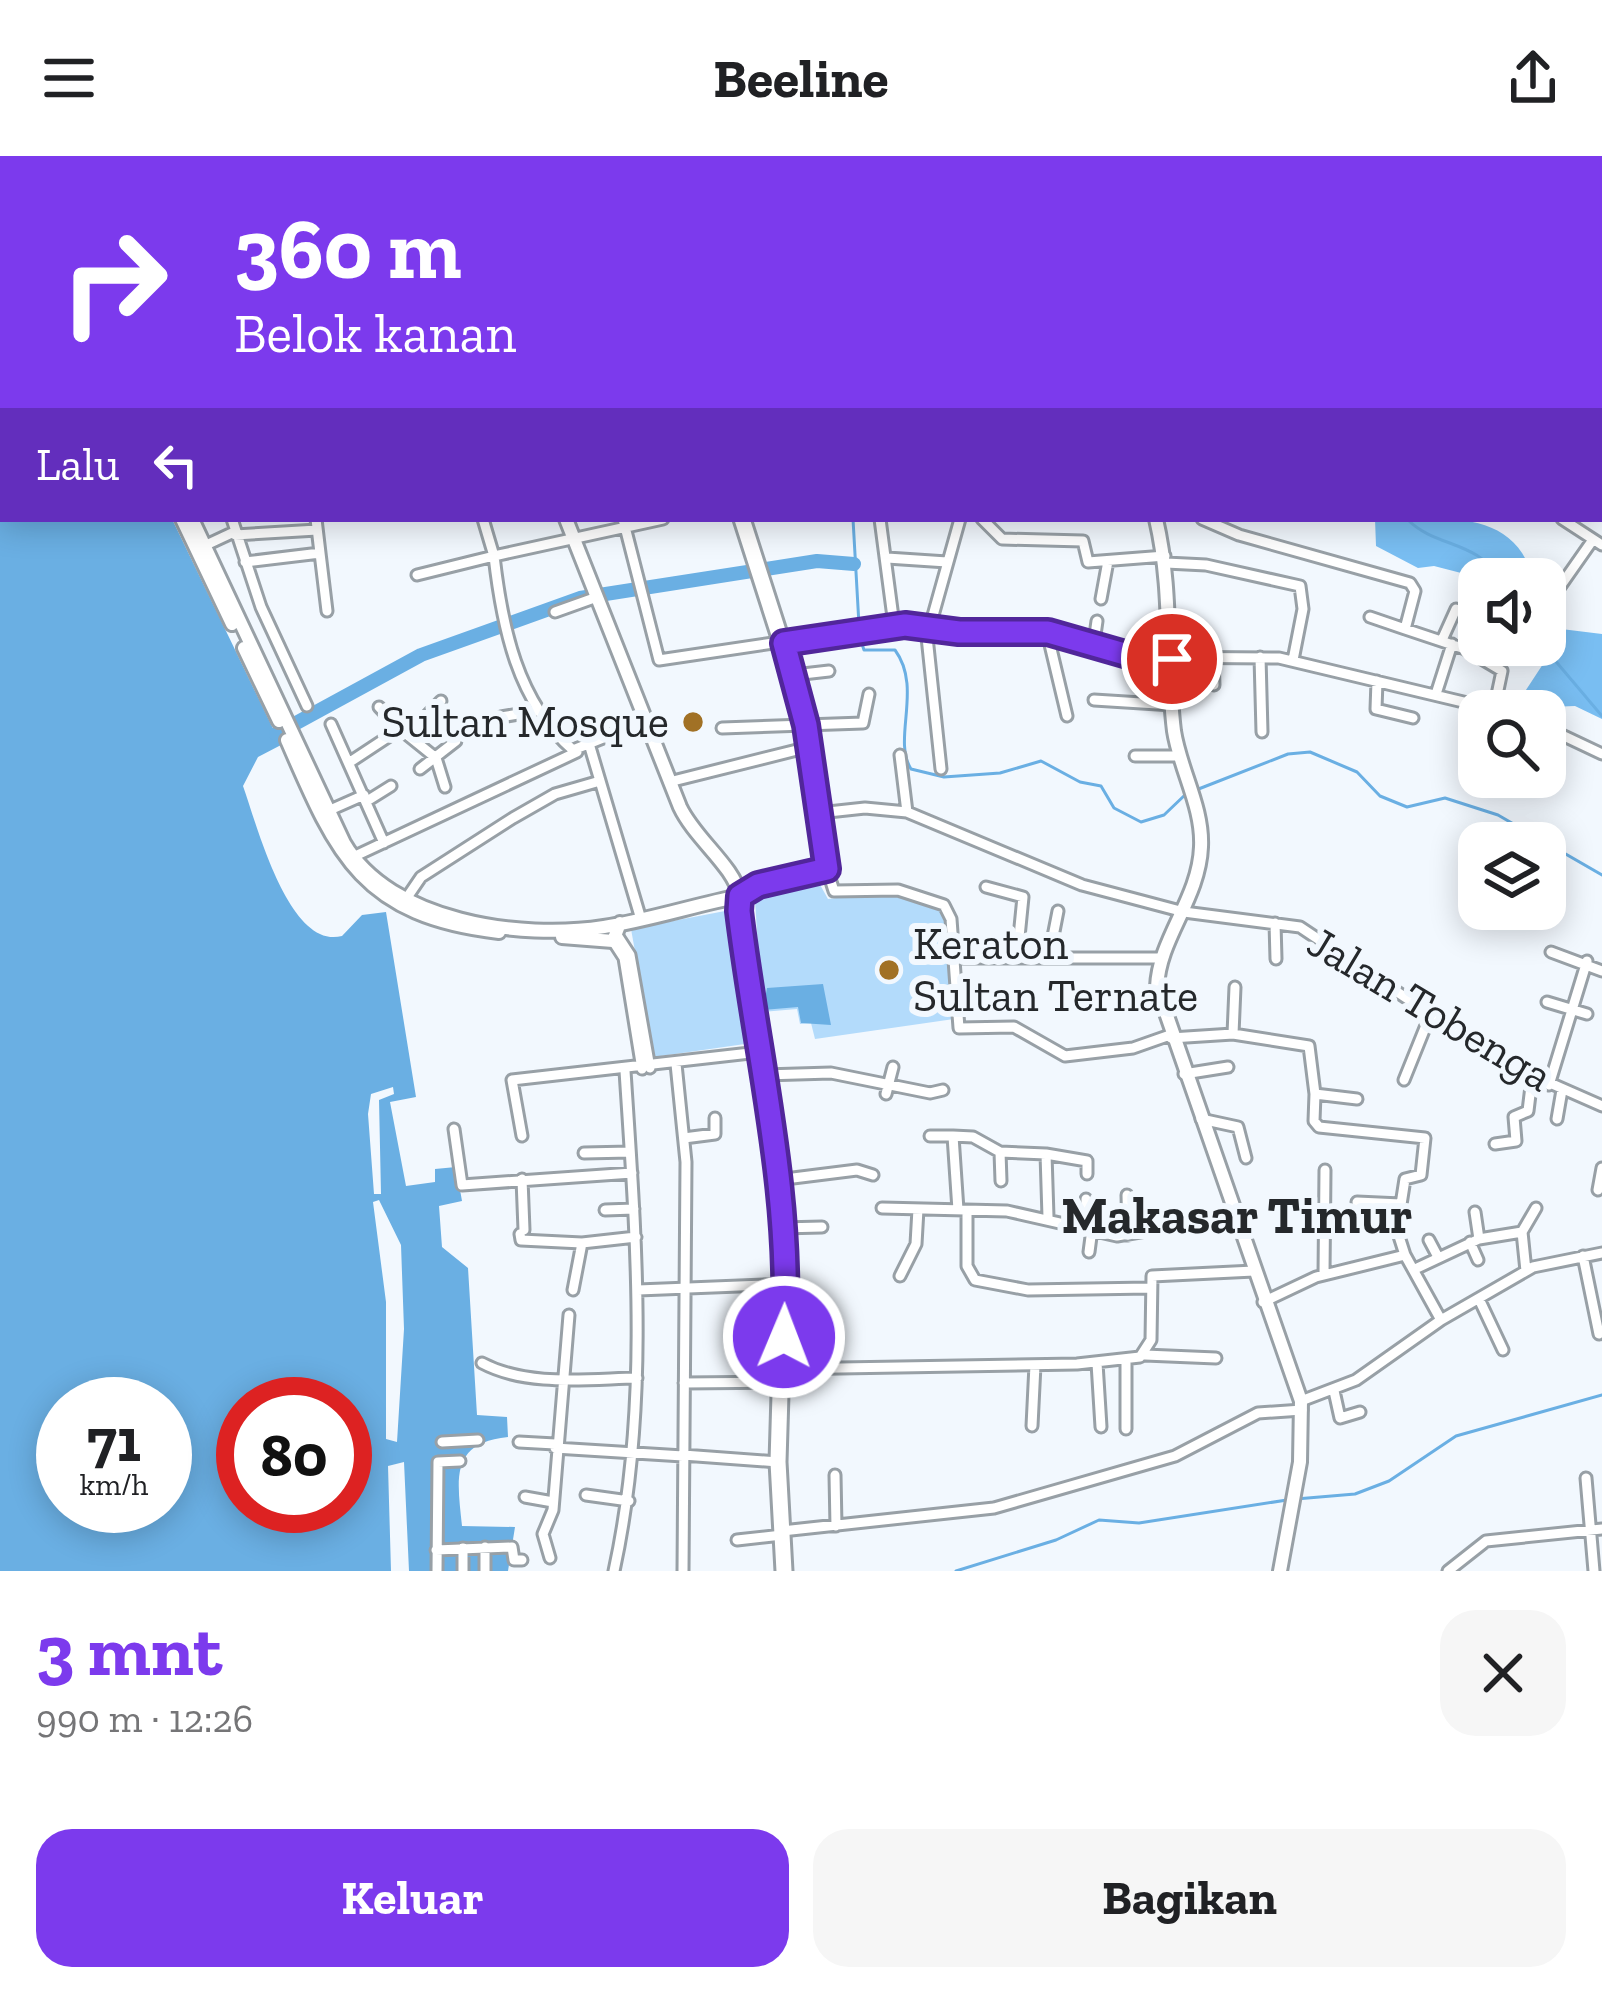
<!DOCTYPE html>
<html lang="id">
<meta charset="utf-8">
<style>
:root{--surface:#fff;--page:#f6f6f6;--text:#202124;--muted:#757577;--accent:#7c3aed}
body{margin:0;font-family:"Zilla Slab",serif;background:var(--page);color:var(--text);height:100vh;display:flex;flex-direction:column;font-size:45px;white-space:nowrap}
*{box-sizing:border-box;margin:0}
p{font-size:39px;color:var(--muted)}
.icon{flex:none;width:66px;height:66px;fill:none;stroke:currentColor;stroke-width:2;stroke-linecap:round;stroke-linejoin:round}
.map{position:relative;height:1415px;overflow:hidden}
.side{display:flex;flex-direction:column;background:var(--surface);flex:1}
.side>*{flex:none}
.guide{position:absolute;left:0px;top:0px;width:1602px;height:366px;box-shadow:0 6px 30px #0003;background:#7c3aed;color:#fff;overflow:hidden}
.fabs{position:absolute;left:1458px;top:402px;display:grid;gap:24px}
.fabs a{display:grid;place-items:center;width:108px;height:108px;border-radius:24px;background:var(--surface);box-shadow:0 6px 30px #0003;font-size:60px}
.speed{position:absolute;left:36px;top:1221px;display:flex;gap:24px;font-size:60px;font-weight:700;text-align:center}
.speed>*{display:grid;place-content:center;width:156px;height:156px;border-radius:50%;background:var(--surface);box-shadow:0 6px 30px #0003;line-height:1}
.speed small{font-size:30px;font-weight:400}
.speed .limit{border:18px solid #d22;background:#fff;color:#111}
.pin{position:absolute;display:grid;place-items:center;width:102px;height:102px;color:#fff;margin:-51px;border:6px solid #fff;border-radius:50%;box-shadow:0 3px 12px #0007}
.me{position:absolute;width:132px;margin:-66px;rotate:1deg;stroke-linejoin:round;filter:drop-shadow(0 0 9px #0008)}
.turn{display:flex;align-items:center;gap:42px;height:252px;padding:0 36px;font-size:54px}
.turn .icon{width:156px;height:156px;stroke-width:2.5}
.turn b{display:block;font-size:84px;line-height:102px}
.then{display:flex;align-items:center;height:114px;padding:0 36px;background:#0003;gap:24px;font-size:45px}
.round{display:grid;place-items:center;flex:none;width:126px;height:126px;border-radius:36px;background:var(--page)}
.headline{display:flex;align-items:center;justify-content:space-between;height:204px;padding:0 36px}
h1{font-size:72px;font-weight:700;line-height:90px;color:var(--accent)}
.primary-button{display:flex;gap:24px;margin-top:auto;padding:24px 36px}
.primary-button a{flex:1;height:138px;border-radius:36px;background:var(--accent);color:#fff;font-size:48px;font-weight:700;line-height:138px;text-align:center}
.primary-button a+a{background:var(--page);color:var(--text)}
header{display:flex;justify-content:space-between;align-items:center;height:156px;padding:0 36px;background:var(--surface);font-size:54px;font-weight:700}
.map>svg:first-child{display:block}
.green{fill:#b3dbfb}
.forest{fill:#79bef2}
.water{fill:#6aafe3;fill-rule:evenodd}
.pier{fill:#f2f8fe}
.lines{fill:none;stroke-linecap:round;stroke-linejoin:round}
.stream{stroke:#6aafe3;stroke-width:3}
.river{stroke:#6aafe3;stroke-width:14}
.minor-casing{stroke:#98a0a6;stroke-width:15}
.tertiary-casing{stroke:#98a0a6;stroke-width:18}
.trunk-casing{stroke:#98a0a6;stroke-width:21}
.minor{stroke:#fff;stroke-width:9}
.tertiary{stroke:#fff;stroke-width:12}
.trunk{stroke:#fff;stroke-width:15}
.route-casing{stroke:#51269a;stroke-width:30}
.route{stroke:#7c3aed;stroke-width:21}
.poi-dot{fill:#a17125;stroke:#f2f8fe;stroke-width:4.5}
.labels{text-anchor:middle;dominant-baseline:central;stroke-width:12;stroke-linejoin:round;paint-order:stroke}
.poi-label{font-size:45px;fill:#25282b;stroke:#f2f8fe;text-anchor:end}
.street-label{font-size:45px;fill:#25282b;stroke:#f2f8fe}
.quarter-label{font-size:51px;font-weight:bold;fill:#25282b;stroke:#f2f8fe}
</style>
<header><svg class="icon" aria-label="menu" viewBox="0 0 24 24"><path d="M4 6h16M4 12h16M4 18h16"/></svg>Beeline<svg class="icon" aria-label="share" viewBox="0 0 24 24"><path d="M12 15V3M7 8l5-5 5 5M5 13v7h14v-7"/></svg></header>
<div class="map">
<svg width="1602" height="1415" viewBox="0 0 1602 1415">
<rect width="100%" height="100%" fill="#f2f8fe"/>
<path class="green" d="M730 0H1091L1085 3Z
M818 725 828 743C868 738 906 735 942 751L949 774 954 863 815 883 811 867 800 868 797 853 762 856 755 744Z
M725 755 745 888 654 901 631 773Z"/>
<path class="forest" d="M1375 363C1435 363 1515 349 1533 423H1479V467L1472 463 1474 438 1465 418 1434 410 1418 412 1376 390Z
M1545 471 1602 478V563L1575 550 1522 552 1524 537 1545 505 1527 489H1545Z"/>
<path class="water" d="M0 153 3 363H172L281 589 258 601 243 630C257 669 289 794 342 780L362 759 386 756 416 941 390 946 406 1030 435 1026V1013L456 1011 462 1045 439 1050 442 1091 468 1112 477 1259 507 1261 508 1281C450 1287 457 1322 462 1370L515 1371 508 1415H0ZM63 1248H165V1350H63ZM243 1248H345V1350H243Z
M823 828 831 869 801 867 798 851 763 854 767 832Z"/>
<path class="pier" d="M393 931 394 938 379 944 381 1038H374L368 958 371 938Z
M379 1044 401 1089 404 1173 397 1286 386 1283V1146L373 1046Z
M404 1306 409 1415H391L388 1310Z"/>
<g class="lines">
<path class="stream" d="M1308 0 1313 3
M1106 3 1138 0
M1394 3 1395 0
M1599 319 1602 318
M853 363 859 469
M1407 363C1435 392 1478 384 1499 423
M859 479 864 494H895C923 532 892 583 911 613L944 621 1000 617 1041 605 1080 626 1101 630 1114 652 1141 666 1164 659 1187 637
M1542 489 1602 560
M1196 634 1288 598 1310 596 1357 616 1380 640 1407 651 1445 642 1498 659 1602 719
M1296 1343 1355 1338 1389 1325 1456 1280 1602 1239
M956 1415 1056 1384 1099 1364 1139 1367 1287 1344"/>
<path class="river" d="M276 578 421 499 580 442 817 405 854 408"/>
<defs>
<path id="minor" d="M362 0V3
M724 0V3
M1585 0 1602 2
M555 3 574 0
M1555 3 1556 0
M1599 56 1602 45
M0 125 3 127
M1599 153 1602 154
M1599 198H1602
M1599 237 1602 224
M1599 285 1602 288
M232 363 261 451 307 550
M483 363 494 400 663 363
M623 363 659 504 894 469 959 476H1047L1135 501 1279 502 1501 555
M880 363 894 469
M982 363 1002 383 1083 385 1088 406 1165 400
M1202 363 1239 379 1410 427 1415 435 1405 473 1465 493 1502 515 1494 553
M1562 363 1602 389
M235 379 317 374
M204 390 234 376
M320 397 327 455
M887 402 947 406
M245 406 320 397 316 363
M1166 407 1206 409 1300 430 1303 453 1293 504
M417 419 494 400C502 470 517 546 573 594L643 566
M1557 435 1592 385
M1101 443 1108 405
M555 456 597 441
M1370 461 1405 473
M1047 476 1067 560
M1442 484 1456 453
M1094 486 1097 465
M1260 501 1262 576
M1213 504 1214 529
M794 519 829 515
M1377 525 1376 553 1413 562
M1436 538 1452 488
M1094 544 1173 549
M379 551 400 573
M501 561 536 555
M331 568 384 687
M1545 571 1602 598
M722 572 863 567 869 538
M409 578 441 545
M590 591 640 760
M900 599 907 656
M1135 600H1180
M350 606 400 573 436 602 445 631
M420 613 456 585
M941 613 927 481 960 363
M669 626 809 591
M367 645 391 630
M330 654 364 639
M819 657 865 652 907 656 1082 729 1184 756 1300 771 1502 906 1602 950
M353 701 577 596
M827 713 834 735 898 734 944 749 951 763 959 872 1014 871 1065 900 1133 892 1170 879
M986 731 1023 741 1017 801
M406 743 421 721 513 662 555 638 600 625
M1275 767 1276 803
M615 776 630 799 650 912
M613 785 624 802 642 913
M1551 796 1602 815
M1049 801 1058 755
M953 802H1161
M1547 846 1587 858
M1233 878 1235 831
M1171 882 1233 878 1309 890 1315 938 1357 943
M676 908 686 1006 683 1415
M1184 918 1228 911
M764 919 831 917 930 937 943 934
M1404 924 1431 857
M1549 929 1587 805
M886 938 893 911
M1315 938 1314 965 1319 971 1425 982 1421 1019 1405 1023 1397 1074 1405 1099
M1201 963 1238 971 1246 1002
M1557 963 1562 934
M454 973 462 1029 632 1017
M522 980 512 924 759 896
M930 980H953
M684 982 715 978V962
M1495 988 1516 985 1514 961 1528 955 1532 922
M1000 996 1001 1025
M584 997 630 996
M1046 998 1087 1005V1018
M522 1023 524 1074
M777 1024 857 1014 873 1019
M1598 1034 1602 1012
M1127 1039 1128 1079
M1086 1043V1071
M1357 1046 1401 1048
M882 1052 1007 1055 1117 1080 1237 1059
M605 1054 634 1053
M958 1054 953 980 973 981 1000 996 1046 998 1048 1061
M967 1055V1110L975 1124 1028 1134 1149 1132
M1475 1056 1479 1083
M781 1072 822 1071
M1522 1076 1526 1115
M520 1078 521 1084 582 1087
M1429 1084 1438 1101
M1470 1086 1478 1104
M1089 1096 1092 1073
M1583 1100 1599 1178
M1415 1113 1479 1083 1522 1076 1536 1052
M1324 1118 1325 1014
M900 1120 916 1088 918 1053
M573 1134 582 1087 636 1081
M638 1134 786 1128
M1479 1143 1503 1194
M1263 1146 1316 1121 1405 1099 1441 1164 1356 1224 1301 1245
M1441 1164 1533 1111 1602 1097
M1145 1199 1216 1202
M482 1207C527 1231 587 1223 637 1222
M1097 1207 1101 1271
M781 1213 1077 1208 1140 1201 1151 1184 1152 1120 1254 1115
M684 1227 781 1226
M1334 1235 1340 1262 1360 1256
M1032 1270 1035 1209
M1126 1273V1204
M442 1286 478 1284
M519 1286 555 1288
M555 1292 683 1300
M683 1299 778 1306
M835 1319 836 1370
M1586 1322 1594 1415
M586 1339 629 1345
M525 1341 553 1346
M782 1375 994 1352 1175 1300 1258 1257 1302 1254
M737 1384 782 1379
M485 1391V1415
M436 1394 512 1391 514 1404H522
M550 1402 543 1378 553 1354 569 1159
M437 1415 438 1306 460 1305
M463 1415V1392
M614 1415C650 1250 636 1082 625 915
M1448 1415 1486 1385 1602 1373"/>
<path id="tertiary" d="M65 0 66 3
M76 0 77 3
M375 0 379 3
M1257 3 1259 0
M182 363 232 468
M192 363 344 687C390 766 521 784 604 771 649 764 695 749 740 740 734 710 695 683 680 651L566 363
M1156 363C1173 436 1165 502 1174 575 1180 614 1203 651 1201 691 1199 743 1159 782 1157 831L1301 1245 1300 1306 1280 1415
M244 492 279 565
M287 584C337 700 362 760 499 776
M562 781 613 785 620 767"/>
<path id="trunk" d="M608 0 609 3
M742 363 802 550 827 713 758 729 740 740 739 755 771 961 784 1103 778 1306 784 1415"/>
</defs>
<use href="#minor" class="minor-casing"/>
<use href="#tertiary" class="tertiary-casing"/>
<use href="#trunk" class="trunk-casing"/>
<use href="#minor" class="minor"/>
<use href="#tertiary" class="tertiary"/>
<use href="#trunk" class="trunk"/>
</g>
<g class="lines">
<defs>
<path id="route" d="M784 1181C793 1038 756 896 739 755L740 740 758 729 827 713 806 569 784 487 905 469 959 476H1048L1135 501 1172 503"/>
</defs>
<use href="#route" class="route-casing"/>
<use href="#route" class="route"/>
</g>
<g class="poi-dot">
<circle cx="693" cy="566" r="12"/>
<circle cx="889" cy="814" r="12"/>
</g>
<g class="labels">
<g class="poi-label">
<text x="669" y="566">Sultan Mosque</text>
<text x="913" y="788" text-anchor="start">Keraton<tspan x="913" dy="52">Sultan Ternate</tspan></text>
</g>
<g class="street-label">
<text transform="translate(1430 853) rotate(31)">Jalan Tobenga</text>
</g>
<g class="quarter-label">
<text x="1237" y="1059">Makasar Timur</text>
</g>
</g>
</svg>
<div class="fabs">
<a><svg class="icon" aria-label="sound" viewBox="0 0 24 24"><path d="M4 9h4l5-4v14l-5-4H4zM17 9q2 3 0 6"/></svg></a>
<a><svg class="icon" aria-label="search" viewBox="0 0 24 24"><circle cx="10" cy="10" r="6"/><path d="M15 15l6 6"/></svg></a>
<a><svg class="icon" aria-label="layers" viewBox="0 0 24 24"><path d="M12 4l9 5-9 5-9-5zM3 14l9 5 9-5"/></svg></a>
</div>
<div class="speed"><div>71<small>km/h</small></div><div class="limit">80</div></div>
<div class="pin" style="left:1172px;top:503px;background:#d93025"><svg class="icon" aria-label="arrive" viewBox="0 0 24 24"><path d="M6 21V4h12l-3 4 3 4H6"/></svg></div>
<svg class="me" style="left:784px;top:1181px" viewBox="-20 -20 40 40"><circle r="17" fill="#7c3aed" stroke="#fff" stroke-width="3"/><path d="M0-11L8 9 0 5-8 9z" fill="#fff"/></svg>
<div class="guide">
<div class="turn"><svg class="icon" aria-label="right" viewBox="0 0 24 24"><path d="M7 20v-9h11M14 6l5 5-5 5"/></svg><div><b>360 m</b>Belok kanan</div></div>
<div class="then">Lalu<svg class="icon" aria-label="left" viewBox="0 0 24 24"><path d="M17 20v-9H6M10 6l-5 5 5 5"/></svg></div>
</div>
</div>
<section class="side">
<div class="headline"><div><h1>3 mnt</h1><p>990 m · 12:26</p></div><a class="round"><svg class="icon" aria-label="close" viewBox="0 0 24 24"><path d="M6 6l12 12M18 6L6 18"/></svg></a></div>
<div class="primary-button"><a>Keluar</a><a>Bagikan</a></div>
</section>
